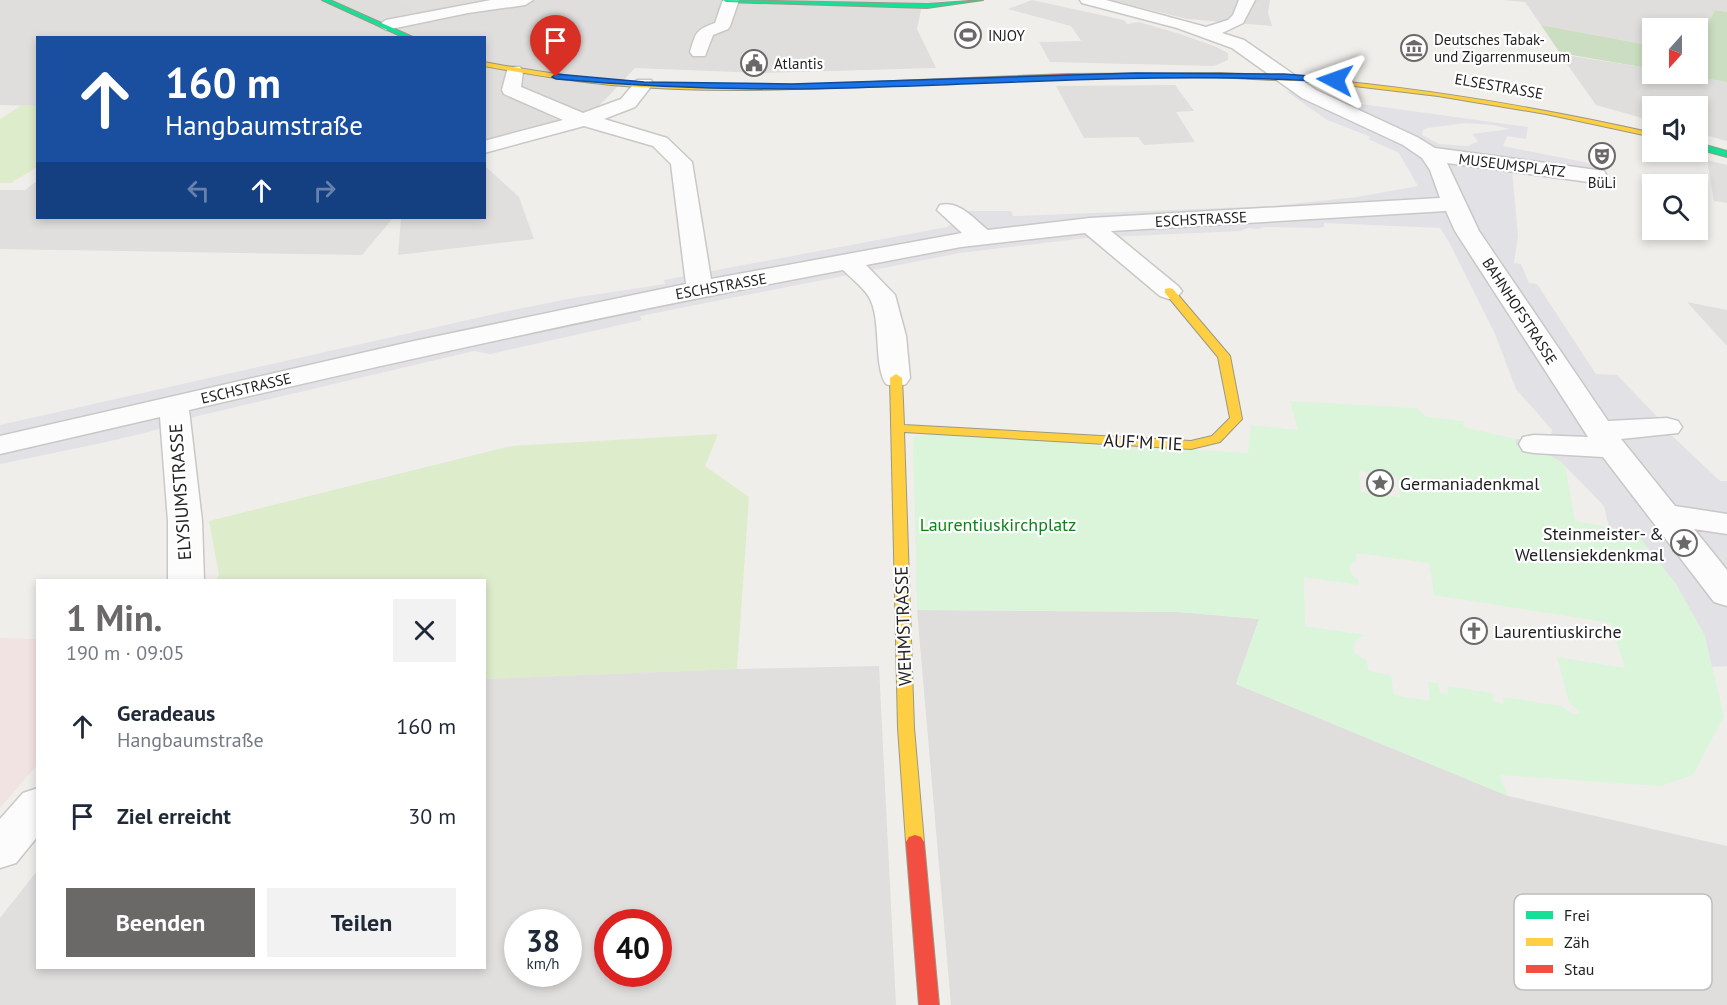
<!DOCTYPE html>
<html lang="de">
<meta charset="utf-8">
<style>
:root{--surface:#fff;--page:#f2f2f3;--text:#1f2937;--muted:#747a83;--accent:#6a6968}
body{margin:0;font-family:"PT Sans",sans-serif;background:var(--page);color:var(--text);height:100vh;display:flex;flex-direction:column;font-size:22px;white-space:nowrap}
*{box-sizing:border-box;margin:0}
p{font-size:20px;color:var(--muted)}
.icon{flex:none;width:33px;height:33px;fill:none;stroke:currentColor;stroke-width:2;stroke-linecap:round;stroke-linejoin:round}
.map{position:relative;flex:1;overflow:hidden}
.details{position:absolute;left:36px;top:579px;width:450px;height:390px;display:flex;flex-direction:column;background:var(--surface);border-radius:0px;box-shadow:0 3px 9px #0003}
.details>*{flex:none}
.banner{position:absolute;left:36px;top:36px;width:450px;height:183px;border-radius:0px;box-shadow:0 3px 9px #0003;background:#1a4fa0;color:#fff;overflow:hidden}
.needle{width:39px;rotate:201deg}
.fabs{position:absolute;left:1642px;top:18px;display:grid;gap:12px}
.fabs a{display:grid;place-items:center;width:66px;height:66px;border-radius:0px;background:var(--surface);box-shadow:0 3px 9px #0003;font-size:30px}
.speed{position:absolute;left:504px;top:909px;display:flex;gap:12px;font-size:30px;font-weight:700;text-align:center}
.speed>*{display:grid;place-content:center;width:78px;height:78px;border-radius:50%;background:var(--surface);box-shadow:0 3px 9px #0003;line-height:1}
.speed small{font-size:15px;font-weight:400}
.speed .limit{border:9px solid #d22;background:#fff;color:#111}
.pin{position:absolute;display:grid;place-items:center;width:51px;height:51px;color:#fff;margin:-62px -26px;border-radius:50% 50% 50% 0;rotate:-45deg;box-shadow:0 0 6px #0007}
.pin .icon{rotate:45deg}
.me{position:absolute;width:66px;margin:-33px;rotate:274deg;stroke-linejoin:round;filter:drop-shadow(0 0 4px #0008)}
.turn{display:flex;align-items:center;gap:21px;height:126px;padding:0 30px;font-size:27px}
.turn .icon{width:78px;height:78px;stroke-width:2.5}
.turn b{display:block;font-size:42px;line-height:51px}
.lanes{display:flex;align-items:center;height:57px;padding:0 30px;background:#0003;justify-content:center;gap:30px;direction:ltr}
.lanes .off{opacity:.35}
.round{display:grid;place-items:center;flex:none;width:63px;height:63px;border-radius:0px;background:var(--page)}
.headline{display:flex;align-items:center;justify-content:space-between;height:102px;padding:0 30px}
h1{font-size:36px;font-weight:700;line-height:45px;color:var(--accent)}
.action{display:flex;gap:12px;margin-top:auto;padding:12px 30px}
.action a{flex:1;height:69px;border-radius:0px;background:var(--accent);color:#fff;font-size:24px;font-weight:700;line-height:69px;text-align:center}
.action a+a{background:var(--page);color:var(--text)}
ul{padding:0;list-style:none}
li{display:flex;align-items:center;gap:18px;height:90px;padding:0 30px}
li div{flex:1}
li b{display:block;font-size:22px}
li em{font-style:normal}
.map>svg:first-child{display:block}
.residential{fill:#dfdedc}
.commercial{fill:#f1e3e1}
.grass{fill:#ddeccb}
.forest{fill:#cbdec1}
.park{fill:#daf5da;fill-rule:evenodd}
.parking{fill:#e0dfde;fill-rule:evenodd}
.plaza{fill:#e2e1e5;fill-rule:evenodd}
.lines{fill:none;stroke-linecap:round;stroke-linejoin:round}
.street-casing{stroke:#c9c8c7;stroke-width:3}
.fast-casing{stroke:#999a82;stroke-width:2}
.slow-casing{stroke:#999a82;stroke-width:2}
.jam-casing{stroke:#999a82;stroke-width:2}
.street{fill:#fdfcfc;fill-rule:evenodd}
.fast{fill:#16e098;fill-rule:evenodd}
.slow{fill:#ffcf43;fill-rule:evenodd}
.jam{fill:#f24e42;fill-rule:evenodd}
.route{fill:#1a73e8;stroke:#114b97;stroke-width:1.5}
.labels{text-anchor:middle;dominant-baseline:central;stroke-width:4.5;stroke-linejoin:round;paint-order:stroke}
.far-poi-label{font-size:15px;fill:#222;stroke:#fff;text-anchor:start}
.far-street-label{font-size:15px;fill:#222;stroke:#fff}
.street-label{font-size:18px;fill:#222;stroke:#fff}
.poi-label{font-size:18px;fill:#222;stroke:#fff;text-anchor:start}
.park-label{font-size:18px;fill:#0c8416;stroke:#fff}
.key{fill:#fff;stroke:#bdbdbd;stroke-width:1.5}
.key-label{font-size:16px;fill:#222}
</style>
<div class="map">
<svg width="1727" height="1005" viewBox="0 0 1727 1005">
<rect width="100%" height="100%" fill="#f0eeeb"/>
<path class="residential" d="M0 0H952L923 3 921 10 917 29 936 68 760 73 635 68 598 107 542 127 485 140 484 38H38L37 106 0 105Z
M1110 0H1270L1268 13 1272 26 1187 19Z
M1502 0H1727V12L1715 10 1698 42V28H1653V46L1541 25 1525 2Z
M1560 54 1653 69V74H1678L1727 82V141L1698 133V106H1653V121L1596 105Z
M917 610 1179 612 1259 619 1236 684 1508 796 1727 846V1005H951Z"/>
<path class="commercial" d="M0 638 38 639 37 765 0 808Z"/>
<path class="grass" d="M22 105 37 106V167L11 183H0V119Z
M718 434 705 466 749 497 737 669 485 679 484 580H217L219 574 209 521 511 446Z"/>
<path class="forest" d="M1715 10 1727 12V82L1678 74H1698V42Z
M1541 25 1653 46V69L1560 53Z"/>
<path class="park" d="M1290 401 1416 408 1427 417 1464 421 1463 427 1516 439V445C1535 449 1551 452 1565 466L1575 521 1609 527 1640 538 1676 584 1705 636 1724 716 1693 775 1661 786 1500 775 1508 796 1236 684 1259 619 1179 612 917 610 913 438 931 434 1248 453 1251 425 1298 430ZM1359 471 1397 476 1400 497 1361 492ZM1356 553 1429 563 1434 595 1611 623 1625 668 1557 657 1569 703 1580 712 1574 715 1562 706 1503 697 1504 704 1494 702 1492 693 1447 686 1448 694 1440 693 1438 683 1428 682 1430 701 1394 695 1391 675 1368 671 1367 661 1355 653 1353 648 1355 641 1365 635 1305 626 1304 577 1358 585 1359 580C1352 576 1349 572 1350 565L1356 561Z"/>
<path class="parking" d="M393 0H496L421 11Z
M1032 0 1124 20 1127 24 1139 22 1180 34 1214 46 1228 53V60L1214 66 1050 62 1039 42 1081 41 1071 26 1008 9Z
M1175 85 1194 111 1176 112 1195 142 1144 145 1138 137 1084 138 1056 86Z
M1707 160 1727 165V203L1714 201Z
M485 166 519 197 534 239 398 255 401 218H484Z
M37 181 38 218H393L362 255 0 249V190H25Z
M1687 302 1727 310V346Z
M879 666 896 1005H0V918L37 871 38 968H484L485 679 737 669ZM518 922H568V974H518ZM608 922H658V974H608Z"/>
<path class="plaza" d="M1286 91 1339 101 1528 127 1526 139 1507 136 1503 146 1594 164 1596 176 1512 169 1518 236 1514 263 1521 264 1529 283 1537 284 1596 374 1617 375 1667 427 1669 433 1720 481H1727V666L1712 667 1705 636 1676 584 1640 538 1609 527 1604 506 1560 461 1539 450 1516 445V439L1550 441 1552 430 1516 389 1495 334 1449 242 1440 228 1324 223V227L1318 228 1264 227 1258 229 1248 228 1240 231 1086 238 960 253 640 316 642 320 490 354 474 351 198 416 149 432 97 444 0 464V425L508 311 573 298 665 284 664 280 947 227 951 224 941 211H1011L1013 216 1273 206 1357 197 1418 186 1399 153 1368 139 1371 137 1327 120ZM1466 123 1493 125 1510 129 1472 134 1478 141 1468 146 1439 144 1422 135 1423 130 1428 128Z"/>
<g class="lines">
<defs>
<path id="street" d="M491 0H533L525 5 468 13 386 30 378 25 386 20Z
M723 0H739L730 26 728 29 713 35 705 56H693L690 52C696 33 695 30 715 23Z
M1080 0H1106L1206 27 1228 20 1233 15 1239 0H1255L1243 23 1222 33 1244 40 1316 90 1417 137 1435 148 1604 171 1607 176 1604 181 1596 183 1447 163 1479 231 1608 421 1667 418 1678 421 1682 427 1678 433 1621 439 1675 506 1727 514V534L1694 529 1727 570V606L1714 602 1603 457 1534 453 1523 451 1519 444 1523 437 1534 435 1588 437 1455 231 1446 211 1111 231 1178 286 1182 291 1178 296 1169 299 1160 296 1085 233 961 247 866 265 895 295 906 336 910 378 906 384 896 387 886 384C873 365 882 319 869 297 863 287 851 278 843 270 624 311 407 359 189 410L202 521 204 580H168V521L160 417 0 454V436L414 341 686 284 671 164 653 146 584 126 484 153V141L563 120 504 94 502 90 508 67H520L523 71 521 87 583 113 621 99 637 80H651L653 84 635 107 604 119 667 138 692 162 711 279 962 233 937 210 940 205C959 200 974 219 988 230L1090 218 1440 198 1430 170 1422 158 1403 145 1302 98 1232 48 1177 28 1082 3Z
M38 788V836L16 863 0 868V819L23 793Z"/>
<path id="fast" d="M322 0H330L415 38H405Z
M723 0 927 4 983 0 927 8 726 2Z
M1698 143 1727 151V157L1698 149Z"/>
<path id="slow" d="M484 62C527 70 569 77 611 80 713 89 816 85 918 80L922 82 918 84C816 89 713 94 611 85 569 81 527 74 484 66Z
M1219 73C1366 78 1509 101 1653 133V137L1546 114 1438 96 1329 83 1216 77V73Z
M1169 288 1173 289 1230 356 1242 419 1220 442 1191 449 904 432 914 728 924 842 921 847 915 849 909 847 906 842 898 728 890 378 896 374 902 378 904 425 1191 441 1212 436 1230 418 1218 357 1165 293V289Z"/>
<path id="jam" d="M1219 73H1222V77L1068 78 918 84 914 82 918 80 1068 74Z
M915 835 921 837 924 842 939 1005H919L906 842 909 837Z"/>
</defs>
<use href="#street" class="street-casing"/>
<use href="#fast" class="fast-casing"/>
<use href="#slow" class="slow-casing"/>
<use href="#jam" class="jam-casing"/>
<use href="#street" class="street"/>
<use href="#fast" class="fast"/>
<use href="#slow" class="slow"/>
<use href="#jam" class="jam"/>
</g>
<path class="route" d="M1136 73 1284 74 1335 78 1339 80 1335 82C1154 70 973 87 791 89 712 89 634 86 556 79L552 77 556 74 644 82 792 84Z"/>
<defs>
<symbol id="stadium-ring" viewBox="-11 -11 22 22"><circle r="9.5" fill="#fff" stroke="#6a6968" stroke-width="1.5"/><path d="M0-5a6.5 5 0 1 0 0 10a6.5 5 0 1 0 0-10ZM-3.5-1.8h7v3.6h-7Z" fill="#6a6968"/></symbol>
<symbol id="museum-ring" viewBox="-11 -11 22 22"><circle r="9.5" fill="#fff" stroke="#6a6968" stroke-width="1.5"/><path d="M0-6L6-3V-2H-6V-3ZM-5-1h2V3h-2ZM-1-1h2V3h-2ZM3-1h2V3H3ZM-6 4H6V6H-6Z" fill="#6a6968"/></symbol>
<symbol id="civic-ring" viewBox="-11 -11 22 22"><circle r="9.5" fill="#fff" stroke="#6a6968" stroke-width="1.5"/><path d="M-.6-6.5H3V-4.5H.6V-3L4-1V1h2V6H-6V1h2V-1L-.6-3ZM-1.2 2.5V6h2.4V2.5Z" fill="#6a6968"/></symbol>
<symbol id="theatre-ring" viewBox="-11 -11 22 22"><circle r="9.5" fill="#fff" stroke="#6a6968" stroke-width="1.5"/><path d="M-5-5.5Q0-4 5-5.5V0Q5 5 0 6Q-5 5-5 0ZM-3.3-2.5H-1v1.5H-3.3ZM1-2.5H3.3v1.5H1ZM-2.8 1Q0 5.5 2.8 1Z" fill="#6a6968"/></symbol>
<symbol id="sight-ring" viewBox="-11 -11 22 22"><circle r="9.5" fill="#fff" stroke="#6a6968" stroke-width="1.5"/><path d="M0-6L1.8-2.2L6-1.7L2.9 1.2L3.7 5.4L0 3.3L-3.7 5.4L-2.9 1.2L-6-1.7L-1.8-2.2Z" fill="#6a6968"/></symbol>
<symbol id="church-ring" viewBox="-11 -11 22 22"><circle r="9.5" fill="#fff" stroke="#6a6968" stroke-width="1.5"/><path d="M-1.2-6h2.4v3.5h3.3v2.4h-3.3V6h-2.4V-.1h-3.3v-2.4h3.3Z" fill="#6a6968"/></symbol>
</defs>
<g fill-rule="evenodd">
<use href="#stadium-ring" x="953" y="20" width="30" height="30"/>
<use href="#museum-ring" x="1399" y="33" width="30" height="30"/>
<use href="#civic-ring" x="739" y="48" width="30" height="30"/>
<use href="#theatre-ring" x="1587" y="141" width="30" height="30"/>
<use href="#sight-ring" x="1365" y="468" width="30" height="30"/>
<use href="#sight-ring" x="1669" y="528" width="30" height="30"/>
<use href="#church-ring" x="1459" y="616" width="30" height="30"/>
</g>
<g class="labels">
<g class="far-poi-label">
<text x="988" y="35">INJOY</text>
<text x="1434" y="39">Deutsches Tabak-<tspan x="1434" dy="17">und Zigarrenmuseum</tspan></text>
<text x="774" y="63">Atlantis</text>
<text x="1602" y="182" text-anchor="middle">BüLi</text>
</g>
<g class="far-street-label">
<text transform="translate(1499 86) rotate(10)">ELSESTRASSE</text>
<text transform="translate(1512 165) rotate(7)">MUSEUMSPLATZ</text>
<text transform="translate(1201 219) rotate(-3)">ESCHSTRASSE</text>
<text transform="translate(721 286) rotate(-10)">ESCHSTRASSE</text>
<text transform="translate(1520 311) rotate(57)">BAHNHOFSTRASSE</text>
<text transform="translate(246 388) rotate(-13)">ESCHSTRASSE</text>
</g>
<g class="street-label">
<text transform="translate(1143 442) rotate(3)">AUF'M TIE</text>
<text transform="translate(180 492) rotate(-94)">ELYSIUMSTRASSE</text>
<text transform="translate(903 626) rotate(-92)">WEHMSTRASSE</text>
</g>
<g class="poi-label">
<text x="1400" y="483">Germaniadenkmal</text>
<text x="1664" y="533" text-anchor="end">Steinmeister- &amp;<tspan x="1664" dy="21">Wellensiekdenkmal</tspan></text>
<text x="1494" y="631">Laurentiuskirche</text>
</g>
<g class="park-label">
<text x="998" y="524">Laurentiuskirchplatz</text>
</g>
</g>
<rect x="1514" y="894" width="198" height="96" rx="9" class="key"/>
<rect x="1526" y="911" width="27" height="8" fill="#16e098"/>
<rect x="1526" y="938" width="27" height="8" fill="#ffcf43"/>
<rect x="1526" y="965" width="27" height="8" fill="#f24e42"/>
<g class="key-label">
<text x="1564" y="921">Frei</text>
<text x="1564" y="948">Zäh</text>
<text x="1564" y="975">Stau</text>
</g>
</svg>
<div class="fabs">
<a><svg class="needle" viewBox="-14 -14 28 28"><path d="M0-13l5 13h-10z" fill="#e53935"/><path d="M0 13l5-13h-10z" fill="#747a83"/></svg></a>
<a><svg class="icon" aria-label="sound" viewBox="0 0 24 24"><path d="M4 9h4l5-4v14l-5-4H4zM17 9q2 3 0 6"/></svg></a>
<a><svg class="icon" aria-label="search" viewBox="0 0 24 24"><circle cx="10" cy="10" r="6"/><path d="M15 15l6 6"/></svg></a>
</div>
<div class="speed"><div>38<small>km/h</small></div><div class="limit">40</div></div>
<div class="pin" style="left:556px;top:77px;background:#d93025"><svg class="icon" aria-label="arrive" viewBox="0 0 24 24"><path d="M6 21V4h12l-3 4 3 4H6"/></svg></div>
<svg class="me" style="left:1335px;top:80px" viewBox="-20 -20 40 40"><path d="M0-17L14 15 0 8-14 15z" fill="#1a73e8" stroke="#fff" stroke-width="4"/></svg>
<div class="banner">
<div class="turn"><svg class="icon" aria-label="ahead" viewBox="0 0 24 24"><path d="M12 20V5M6 11l6-6 6 6"/></svg><div><b>160 m</b>Hangbaumstraße</div></div>
<div class="lanes"><svg class="icon off" aria-label="left" viewBox="0 0 24 24"><path d="M17 20v-9H6M10 6l-5 5 5 5"/></svg><svg class="icon" aria-label="ahead" viewBox="0 0 24 24"><path d="M12 20V5M6 11l6-6 6 6"/></svg><svg class="icon off" aria-label="right" viewBox="0 0 24 24"><path d="M7 20v-9h11M14 6l5 5-5 5"/></svg></div>
</div>
<section class="details">
<div class="headline"><div><h1>1 Min.</h1><p>190 m · 09:05</p></div><a class="round"><svg class="icon" aria-label="close" viewBox="0 0 24 24"><path d="M6 6l12 12M18 6L6 18"/></svg></a></div>
<ul>
<li><svg class="icon" aria-label="ahead" viewBox="0 0 24 24"><path d="M12 20V5M6 11l6-6 6 6"/></svg><div><b>Geradeaus</b><p>Hangbaumstraße</p></div><em>160 m</em></li>
<li><svg class="icon" aria-label="arrive" viewBox="0 0 24 24"><path d="M6 21V4h12l-3 4 3 4H6"/></svg><div><b>Ziel erreicht</b></div><em>30 m</em></li>
</ul>
<div class="action"><a>Beenden</a><a>Teilen</a></div>
</section>
</div>
